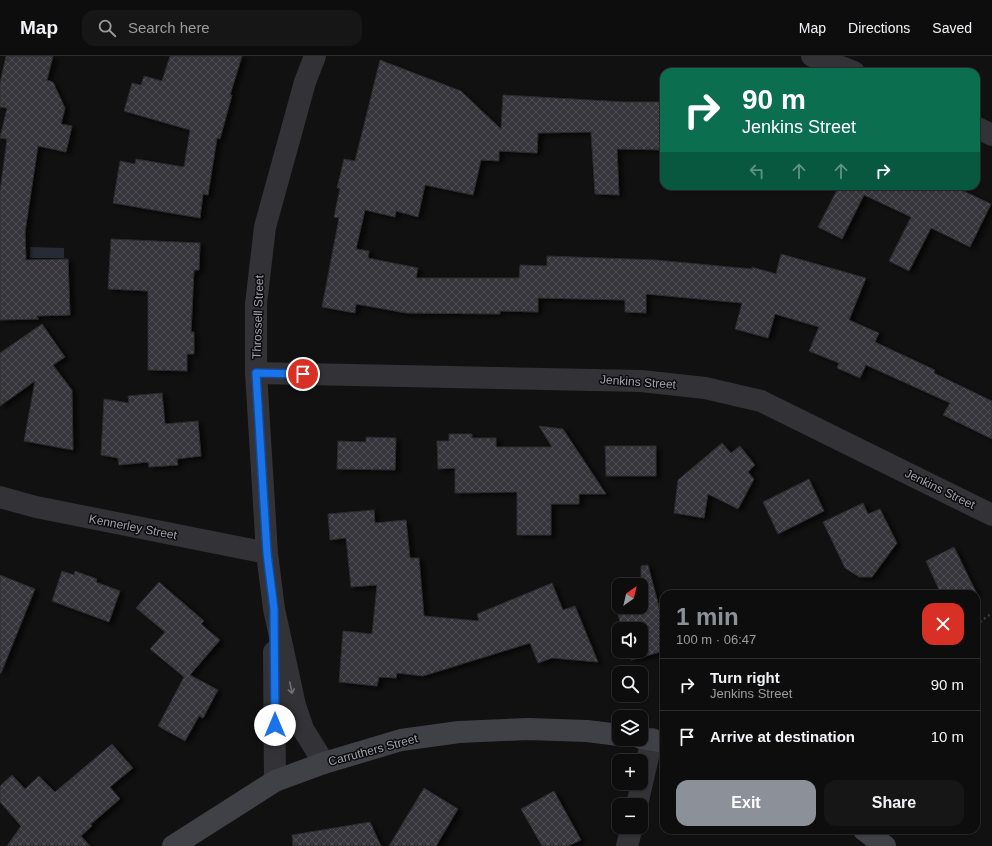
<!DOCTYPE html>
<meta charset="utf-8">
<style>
:root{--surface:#0d0d0e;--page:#161617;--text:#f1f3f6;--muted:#9a9c9e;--line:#2d2d2e;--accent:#8c9099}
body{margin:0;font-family:Arial,sans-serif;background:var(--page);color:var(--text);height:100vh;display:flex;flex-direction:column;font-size:15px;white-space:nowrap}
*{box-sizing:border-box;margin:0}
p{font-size:13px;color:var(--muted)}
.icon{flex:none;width:22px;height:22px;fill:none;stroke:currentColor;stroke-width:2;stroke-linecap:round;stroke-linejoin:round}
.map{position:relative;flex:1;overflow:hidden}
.drawer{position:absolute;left:660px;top:534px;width:320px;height:244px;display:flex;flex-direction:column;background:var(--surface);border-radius:12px;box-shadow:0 1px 3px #0004,0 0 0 1px var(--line)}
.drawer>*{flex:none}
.top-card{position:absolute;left:660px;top:12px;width:320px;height:122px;border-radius:12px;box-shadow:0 1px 3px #0004,0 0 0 1px var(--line);background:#0b6e4f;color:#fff;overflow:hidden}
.needle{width:26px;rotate:34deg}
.tools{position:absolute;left:612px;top:522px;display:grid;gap:8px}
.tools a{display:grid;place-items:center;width:36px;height:36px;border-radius:8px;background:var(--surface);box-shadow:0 1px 3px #0004,0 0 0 1px var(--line);font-size:20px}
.pin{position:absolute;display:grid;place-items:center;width:34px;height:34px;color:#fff;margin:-17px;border:2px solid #fff;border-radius:50%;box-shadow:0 1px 4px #0007}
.me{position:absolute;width:44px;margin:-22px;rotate:0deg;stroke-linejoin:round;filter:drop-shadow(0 0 3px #0008)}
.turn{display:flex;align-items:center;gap:14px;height:84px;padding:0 16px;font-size:18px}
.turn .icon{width:52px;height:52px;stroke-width:2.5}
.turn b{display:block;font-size:28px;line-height:34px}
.lanes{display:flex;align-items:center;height:38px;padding:0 16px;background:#0003;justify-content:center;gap:20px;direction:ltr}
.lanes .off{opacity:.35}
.round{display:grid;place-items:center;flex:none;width:42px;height:42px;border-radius:12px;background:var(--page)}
.summary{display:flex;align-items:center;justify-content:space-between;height:68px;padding:0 16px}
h1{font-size:24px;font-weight:800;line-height:30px;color:var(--accent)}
.cta{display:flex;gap:8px;margin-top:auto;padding:8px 16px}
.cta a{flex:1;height:46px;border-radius:12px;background:var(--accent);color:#fff;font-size:16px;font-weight:800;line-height:46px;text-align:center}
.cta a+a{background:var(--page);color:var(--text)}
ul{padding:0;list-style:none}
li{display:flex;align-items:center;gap:12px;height:52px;padding:0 16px;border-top:1px solid var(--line)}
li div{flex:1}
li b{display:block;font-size:15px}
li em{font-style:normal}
header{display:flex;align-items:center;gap:24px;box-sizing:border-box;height:56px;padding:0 20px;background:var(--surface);border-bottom:1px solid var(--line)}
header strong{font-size:19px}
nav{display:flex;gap:22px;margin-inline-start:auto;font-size:14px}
.search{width:280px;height:36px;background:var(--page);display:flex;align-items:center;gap:10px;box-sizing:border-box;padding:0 14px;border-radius:12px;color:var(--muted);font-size:15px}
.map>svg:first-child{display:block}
.water{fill:#272b36}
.building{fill:url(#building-cross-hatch);stroke:#2c2b2e;filter:url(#shadow)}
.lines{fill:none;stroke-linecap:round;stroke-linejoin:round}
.path{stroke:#38383e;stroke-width:2.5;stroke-dasharray:2 3;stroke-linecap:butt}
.street{stroke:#323237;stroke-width:22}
.secondary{stroke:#404047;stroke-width:22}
.oneway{stroke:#70707b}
.route-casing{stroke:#114b97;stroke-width:10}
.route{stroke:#1a73e8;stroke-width:7}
.labels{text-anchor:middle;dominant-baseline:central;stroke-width:3;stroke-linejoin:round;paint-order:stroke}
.street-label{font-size:12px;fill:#a2a2b3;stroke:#0c0c0d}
</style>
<header>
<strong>Map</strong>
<div class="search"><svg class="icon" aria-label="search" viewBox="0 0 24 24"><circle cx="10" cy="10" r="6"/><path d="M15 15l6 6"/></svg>Search here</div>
<nav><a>Map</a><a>Directions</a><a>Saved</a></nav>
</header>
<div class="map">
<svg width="992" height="790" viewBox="0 0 992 790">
<defs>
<pattern id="building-cross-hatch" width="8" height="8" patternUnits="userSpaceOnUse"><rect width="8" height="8" fill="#36363a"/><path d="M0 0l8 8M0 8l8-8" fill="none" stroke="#505054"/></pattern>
<filter id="shadow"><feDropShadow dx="4.5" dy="2.5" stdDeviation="2" flood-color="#0009"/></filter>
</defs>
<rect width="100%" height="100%" fill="#111112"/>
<path class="water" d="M30 191 64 192V202H30Z"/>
<path class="building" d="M6 0H53L47 24 53 26 65 52 61 68 72 70 66 96 38 90 25 176 26 204 68 203 70 259 36 260 39 263 0 264V135L7 83 0 82 7 52 0 51V27Z
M170 0H242L230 39H232L220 83 217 82 208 139 203 138 200 162 113 147 120 105 135 108 136 103 184 111 190 74 124 55 132 27 141 29 144 20 162 25Z
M380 4 461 35 501 73 503 39 625 46H664V94L617 93 619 139 595 138 591 76 538 77 537 97 499 95V105L481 104 473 139 425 129 418 161 396 155 395 161 365 154 356 193 369 195 368 202 418 212 416 222H519L520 209 547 210V200L656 204 752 213V211L776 218 781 198 866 222 849 264 879 277 875 286 935 314 934 317 992 345V383L943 359 950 347 866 309 860 322 837 312 839 307 809 295 819 271 775 258 768 282 735 273 742 247 646 238V257L625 256V244L538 242V256L500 255V258L406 257 356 248 355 257 322 251 339 162 334 161 340 132H337L344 103 355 105Z
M839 130H953L991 148 970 191 931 172 909 215 889 205 911 161 864 139 842 183 818 171Z
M111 183 200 187 199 214H194L191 276H194V298H187V315L148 314V235L108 233Z
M42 268 65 301 53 309 72 334 73 394 24 385 35 325 0 350V297Z
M162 337 165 368 198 365 201 400 177 403 178 409 149 411 148 406 119 409 118 402 101 399 104 343 129 347 128 340Z
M539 370 563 373 606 438H579V448H551V479H517V436L455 437V412L438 413 437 385H449V378H472V382H496V391H552Z
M366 381 396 382 395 414 337 413 338 385 366 386Z
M722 387 731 397 740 390 755 409 748 416 754 423 738 453 708 438 704 462 674 457 678 424Z
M605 390H656V420H606Z
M809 423 824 455 778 478 763 446Z
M863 447 868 458 880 453 897 487 872 521H859L845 512 823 466Z
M374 454 375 467 406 464 410 502H419L424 560 479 565 477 558 552 527 563 554 575 550 598 606 552 602 538 607 530 587 423 620 397 617 396 622 379 621 377 630 339 626 343 575 372 578 377 529 351 531 346 482 330 484 328 458Z
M954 491 977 538H941L926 505Z
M648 509 664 570V595L631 604 628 595H641V573H622L616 551H641V510Z
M62 515 74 519 75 515 97 523 96 526 120 535 109 566 52 545Z
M0 519 35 533 1 617H0Z
M159 526 204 565 201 568 220 584 190 619 218 634 203 662 199 660 185 685 158 670 184 621 150 593 165 576 136 552Z
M112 688 133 712 110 731 120 743 91 768 92 770 81 780 90 790H7L21 770 0 746V730L12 719 25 733 39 720 55 736Z
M424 732 458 753 436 790H389Z
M554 735 581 784 568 790H542L521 753Z
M370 766 381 790H293L292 779Z"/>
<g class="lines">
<path class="path" d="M976 569 992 557"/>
<path class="street" d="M315 0 305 26 265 171 256 248V317L267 497 274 553 295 649 303 673 324 707
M812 0 854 16
M976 71 992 79
M256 317 641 325 705 332 761 345 992 459
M0 441 36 451 267 497
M274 596 275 725
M637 749 652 683
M627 790 632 771"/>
<path class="secondary" d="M641 682 664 686
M864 774 885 790
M173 790 275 725 324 707 401 684 459 676 528 673 587 675 619 679"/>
</g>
<defs><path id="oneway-shaft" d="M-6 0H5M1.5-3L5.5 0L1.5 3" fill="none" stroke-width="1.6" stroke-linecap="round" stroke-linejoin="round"/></defs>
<use class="oneway" href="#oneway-shaft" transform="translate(291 632) rotate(78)"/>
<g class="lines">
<defs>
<path id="route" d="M275 669 274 553 267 497 256 317 303 318"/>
</defs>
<use href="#route" class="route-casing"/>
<use href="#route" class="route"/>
</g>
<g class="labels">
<g class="street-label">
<text transform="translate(258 261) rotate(-88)">Throssell Street</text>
<text transform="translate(638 326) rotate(4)">Jenkins Street</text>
<text transform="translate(940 433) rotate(26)">Jenkins Street</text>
<text transform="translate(133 471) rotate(11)">Kennerley Street</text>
<text transform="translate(373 694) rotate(-15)">Carruthers Street</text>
</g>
</g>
</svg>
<div class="tools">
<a><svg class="needle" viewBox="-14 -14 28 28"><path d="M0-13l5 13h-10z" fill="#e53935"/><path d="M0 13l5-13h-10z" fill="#9a9c9e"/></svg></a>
<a><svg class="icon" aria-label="sound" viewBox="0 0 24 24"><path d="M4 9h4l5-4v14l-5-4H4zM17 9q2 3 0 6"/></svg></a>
<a><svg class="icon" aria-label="search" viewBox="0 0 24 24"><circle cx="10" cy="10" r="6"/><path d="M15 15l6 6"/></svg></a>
<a><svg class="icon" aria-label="layers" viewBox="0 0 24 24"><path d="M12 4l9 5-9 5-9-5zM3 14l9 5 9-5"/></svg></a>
<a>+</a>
<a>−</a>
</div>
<div class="pin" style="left:303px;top:318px;background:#d93025"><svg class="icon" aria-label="arrive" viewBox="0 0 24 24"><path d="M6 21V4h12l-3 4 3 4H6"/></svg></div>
<svg class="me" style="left:275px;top:669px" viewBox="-20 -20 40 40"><circle r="19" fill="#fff"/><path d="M0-13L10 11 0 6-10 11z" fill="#1a73e8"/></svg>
<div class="top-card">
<div class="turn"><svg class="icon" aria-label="right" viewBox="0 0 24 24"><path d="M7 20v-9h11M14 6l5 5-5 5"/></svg><div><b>90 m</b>Jenkins Street</div></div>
<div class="lanes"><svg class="icon off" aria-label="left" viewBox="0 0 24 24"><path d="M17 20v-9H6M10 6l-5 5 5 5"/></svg><svg class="icon off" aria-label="ahead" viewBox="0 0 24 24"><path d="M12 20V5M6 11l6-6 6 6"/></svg><svg class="icon off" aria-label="ahead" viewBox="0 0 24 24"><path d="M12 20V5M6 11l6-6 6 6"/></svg><svg class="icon" aria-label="right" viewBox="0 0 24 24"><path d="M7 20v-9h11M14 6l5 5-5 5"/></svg></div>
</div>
<section class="drawer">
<div class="summary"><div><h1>1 min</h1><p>100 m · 06:47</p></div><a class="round" style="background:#d93025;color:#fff"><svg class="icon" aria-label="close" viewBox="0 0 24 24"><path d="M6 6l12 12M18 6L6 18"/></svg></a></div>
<ul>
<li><svg class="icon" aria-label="right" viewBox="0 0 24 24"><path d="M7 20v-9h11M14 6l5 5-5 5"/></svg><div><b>Turn right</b><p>Jenkins Street</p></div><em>90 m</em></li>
<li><svg class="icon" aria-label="arrive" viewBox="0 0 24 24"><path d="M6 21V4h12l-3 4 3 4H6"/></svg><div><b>Arrive at destination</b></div><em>10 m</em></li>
</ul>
<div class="cta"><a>Exit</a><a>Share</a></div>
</section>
</div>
